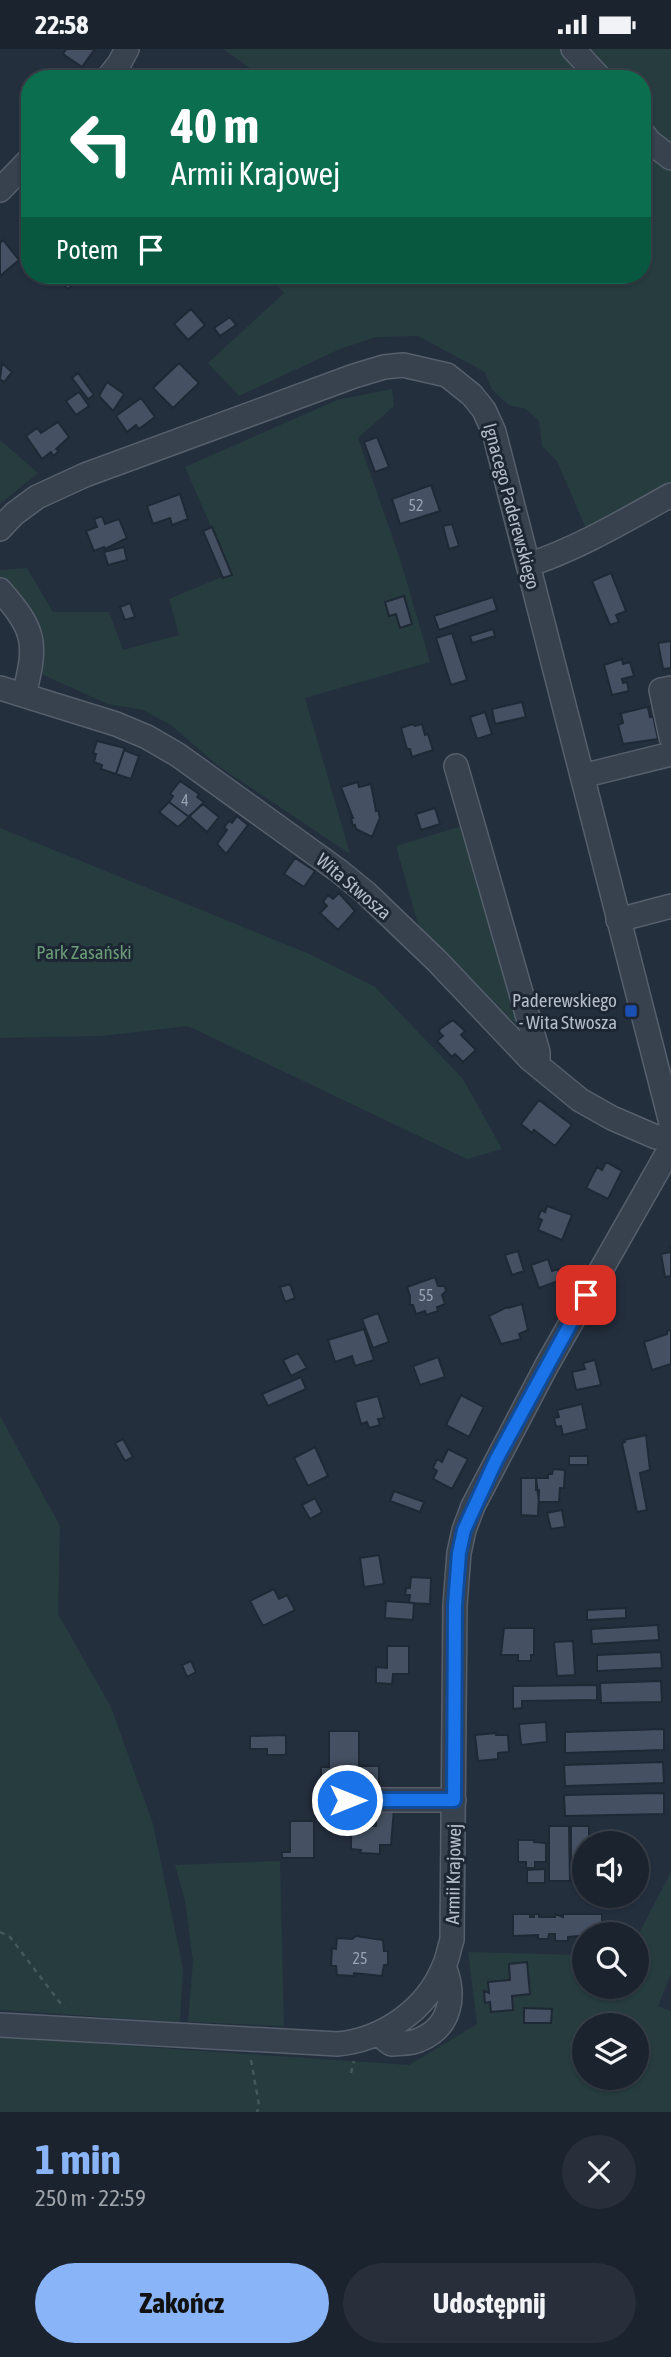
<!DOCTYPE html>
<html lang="pl">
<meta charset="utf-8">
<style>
:root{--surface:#1b232e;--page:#282f3a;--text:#f1f3f6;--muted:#a0a4aa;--line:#39404a;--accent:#8ab4f8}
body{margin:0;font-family:"Asap Condensed",sans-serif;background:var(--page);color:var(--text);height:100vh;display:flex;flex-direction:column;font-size:26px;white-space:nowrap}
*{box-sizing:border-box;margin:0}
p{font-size:23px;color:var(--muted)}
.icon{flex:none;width:38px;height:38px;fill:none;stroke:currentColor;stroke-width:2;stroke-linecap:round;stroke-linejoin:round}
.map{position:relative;height:2063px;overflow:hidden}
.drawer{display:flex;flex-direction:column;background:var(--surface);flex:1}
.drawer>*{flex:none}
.top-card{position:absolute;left:21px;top:21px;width:630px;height:214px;border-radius:28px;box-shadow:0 2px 5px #0004,0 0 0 2px var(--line);background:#0b6e4f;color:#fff;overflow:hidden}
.fabs{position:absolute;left:572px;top:1782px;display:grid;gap:14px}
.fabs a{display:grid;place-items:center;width:77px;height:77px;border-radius:50%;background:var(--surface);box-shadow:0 2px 5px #0004,0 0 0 2px var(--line);font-size:35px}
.pin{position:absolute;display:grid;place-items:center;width:60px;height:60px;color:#fff;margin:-30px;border-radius:14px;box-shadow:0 4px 10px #0006}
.me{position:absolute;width:77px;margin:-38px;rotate:90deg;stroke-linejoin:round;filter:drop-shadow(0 0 5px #0008)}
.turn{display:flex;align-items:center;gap:24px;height:147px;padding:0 35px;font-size:32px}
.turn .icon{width:91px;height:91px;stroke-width:2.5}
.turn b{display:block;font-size:49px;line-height:60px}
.then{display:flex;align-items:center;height:66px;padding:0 35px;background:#0003;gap:14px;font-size:26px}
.round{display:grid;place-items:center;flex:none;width:74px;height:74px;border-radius:37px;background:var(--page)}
.head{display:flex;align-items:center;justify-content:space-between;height:119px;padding:0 35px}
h1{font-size:42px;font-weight:700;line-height:52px;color:var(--accent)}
.button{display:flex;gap:14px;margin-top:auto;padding:14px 35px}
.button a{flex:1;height:80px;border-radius:42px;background:var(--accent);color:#111;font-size:28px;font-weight:700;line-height:80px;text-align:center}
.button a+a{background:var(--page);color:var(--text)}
.status{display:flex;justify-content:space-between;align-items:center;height:49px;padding:0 35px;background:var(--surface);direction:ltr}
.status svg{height:19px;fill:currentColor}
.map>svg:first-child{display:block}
.green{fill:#263c3f;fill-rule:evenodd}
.building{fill:#455162;stroke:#1f2835;stroke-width:2}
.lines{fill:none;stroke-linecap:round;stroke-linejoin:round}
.minor-casing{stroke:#565f6c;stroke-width:26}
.path{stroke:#44595c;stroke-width:2.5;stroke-dasharray:5 5;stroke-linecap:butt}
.minor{stroke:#38414e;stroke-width:23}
.route-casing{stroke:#114b97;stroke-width:18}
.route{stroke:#1a73e8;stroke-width:12}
.transit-dot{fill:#1a4fb4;stroke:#1d2633;stroke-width:2.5}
.labels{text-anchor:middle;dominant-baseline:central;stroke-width:6;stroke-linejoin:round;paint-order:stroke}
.number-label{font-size:16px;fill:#98a1af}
.street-label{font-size:19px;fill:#b4bcc9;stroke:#1d2633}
.park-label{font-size:19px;fill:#6b9a76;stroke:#1d2633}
.poi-label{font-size:19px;fill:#b4bcc9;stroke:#1d2633;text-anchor:end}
</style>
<div class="status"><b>22:58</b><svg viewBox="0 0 49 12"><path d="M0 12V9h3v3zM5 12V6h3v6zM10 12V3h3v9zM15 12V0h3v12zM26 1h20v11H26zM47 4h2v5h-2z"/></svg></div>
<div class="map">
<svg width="671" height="2063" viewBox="0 0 671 2063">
<rect width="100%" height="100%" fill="#242f3e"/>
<path class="green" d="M223 0H565L593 30H265Z
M582 0H671V92L666 94 642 68V30H607Z
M642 90 671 117V438L587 482 557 412 542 397 539 372 526 360 509 356 492 341 485 323 418 287 376 288 340 300 239 347 208 314 284 244 268 226H642Z
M392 340 394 357 358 389 401 513 430 613 305 649 350 805 217 716 171 676 143 661 108 655 41 625C42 615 44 602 43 592 38 566 18 547 0 529V521L27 519 53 563H109L123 601 179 586 169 550 231 524 185 418 337 351Z
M0 391 38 424 0 455Z
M468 775 530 990 418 875 396 797Z
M0 779 307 904 375 938 463 1030 502 1100 467 1110 188 977 102 987 0 989Z
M0 1367 60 1477 58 1565 111 1658 153 1775 183 1920 180 1973 0 1961Z
M280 1812 284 1977 188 1973 193 1912 185 1852 175 1816Z
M671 1823V1925L658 1957 671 1962V2063H0V1988L409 2016 477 1975 468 1903 584 1906V1937H637V1888ZM584 1976H637V2028H584Z"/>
<path class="building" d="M66 0H95L82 18 63 5Z
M3 191 19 211 0 227V194Z
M52 226H83L68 240Z
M191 260 205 276 188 291 174 275Z
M230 268 236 276 220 287 214 279Z
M2 314 12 323 4 333 0 330Z
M179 314 199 334 173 359 153 339Z
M78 324 94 346 88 350 72 329Z
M107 333 124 345 113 362 99 347Z
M79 343 89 357 76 366 66 352Z
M141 349 155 368 139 380 136 376 127 383 116 367Z
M58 373 69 388 56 400 59 402 53 407 51 403 42 410 26 387 37 379 41 384Z
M377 388 389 418 375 423 364 393Z
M431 436 440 462 400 475 392 450Z
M180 445 188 470 172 476 170 469 153 475 147 457Z
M102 467 105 475 119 470 127 489 105 500 104 498 94 502 86 482 97 478 94 470Z
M452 475 459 497 449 500 443 477Z
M212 478 232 526 223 529 203 482Z
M124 498 127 511 108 516 104 503Z
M611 524 626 562 616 566 619 573 610 576 592 532Z
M404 547 412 575 400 579 396 565 389 567 385 553Z
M493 548 497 561 439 581 434 567Z
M130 554 135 568 125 571 120 558Z
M493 580 495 587 472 594 470 587Z
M452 584 467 631 451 636 436 589Z
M671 592V619L663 620 658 594Z
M622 610 623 615 630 613 634 627 622 630 623 634 627 633 629 642 612 646 604 616Z
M522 653 526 668 495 675 492 660Z
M651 657 648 659 650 668 653 667 658 690 623 695 618 676 623 674 621 665H618Z
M485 663 492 685 477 690 470 668Z
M413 675 415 677 422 675 425 686 428 685 433 701 412 708 410 700H407L401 679Z
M97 692 125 699 116 725 101 720 102 716 94 713 96 705 93 704Z
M124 701 139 707 131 730 116 725Z
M180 732 199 745 197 748 204 753 189 768 169 753 173 747 170 745Z
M358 733 359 738 371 735 376 762 378 761 380 769 372 788 356 780 355 776 353 777 351 769H353L341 738Z
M169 753 189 768 178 778 159 763Z
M203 755 219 768 207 783 189 767Z
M435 759 440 775 421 781 416 765Z
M237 767 248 776 226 805 217 795 227 781 224 778 229 772 232 774Z
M295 809 315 822 304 838 284 825Z
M339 844 355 862 338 881 320 864 327 857 323 853 328 846 333 850Z
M453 971 465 982 461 986 476 1001 463 1013 455 1005 452 1008 437 992 443 987 439 983 440 980Z
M539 1051 572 1076 555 1097 534 1081 532 1084 521 1075Z
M606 1113 622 1122 608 1150 586 1139 597 1118 602 1121Z
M547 1157 572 1166 562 1191 538 1181 542 1171 538 1169 541 1161 545 1163Z
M670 1197H671V1227L665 1228 661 1205 671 1203Z
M518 1202 524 1222 512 1226 505 1206Z
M548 1210 552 1222 558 1220 561 1231 539 1239 531 1216Z
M435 1228 438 1237H445L446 1242 442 1246 445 1255 437 1258 438 1262 426 1266 425 1262 416 1265 413 1256H410V1247L407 1238Z
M290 1235 295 1249 285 1253 280 1238Z
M522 1255 528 1281 519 1285 521 1290 501 1295 489 1267 507 1258 508 1259Z
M378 1264 389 1293 373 1299 362 1270Z
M364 1280 374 1311 355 1317 352 1307 335 1313 328 1291Z
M671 1281V1315L652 1321 644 1293 667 1285V1282Z
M298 1304 307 1319 291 1327 283 1311Z
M438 1308 445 1328 420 1336 413 1317Z
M595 1311 601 1336 576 1341 572 1323 585 1320 583 1314Z
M301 1328 306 1340 268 1357 262 1345Z
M461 1346 484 1358 469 1388 446 1376Z
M378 1347 384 1369 378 1370 380 1376 369 1379 367 1373 361 1375 355 1353Z
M582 1355 587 1380 563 1386 561 1377 556 1378 554 1369 559 1368 557 1361Z
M646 1386 650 1421 640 1424 647 1461 637 1463 622 1394 625 1393 624 1391Z
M123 1390 133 1408 125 1412 115 1394Z
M315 1398 328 1427 308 1437 294 1409Z
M448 1400 468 1410 452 1440 433 1430 437 1422 433 1419 437 1410 442 1413Z
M569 1407H588V1416H569Z
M553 1420 565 1421 564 1439H560L559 1453H539L536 1429H548V1425H552Z
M521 1429H536V1441H539L538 1467 521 1466Z
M394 1442 424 1453 420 1463 390 1452Z
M315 1449 322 1463 310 1470 302 1456Z
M562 1461 565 1478 551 1480 547 1464Z
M379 1506 384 1535 364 1538 360 1509Z
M411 1528 431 1529 430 1555 409 1554 410 1546H405L406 1539H410Z
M274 1540 279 1550 287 1546 295 1561 263 1577 250 1552Z
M386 1552 414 1554 413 1571 385 1569Z
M626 1559V1569L587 1571V1561Z
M658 1576 659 1591 592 1595 591 1580Z
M504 1579H534V1606H531V1612H518V1606H501Z
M573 1592 575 1626 557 1627 554 1593Z
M387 1597H409V1625H393L392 1635 376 1634V1618L387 1619Z
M661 1603 662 1619 597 1622V1606Z
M191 1612 196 1623 187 1628 182 1616Z
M661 1632 662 1653 601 1654 600 1634Z
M597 1636V1651L522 1652V1659L513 1660V1637Z
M546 1673 547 1693 521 1696 519 1675Z
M664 1680V1701L565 1704V1683Z
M329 1682H359V1717H379V1742H358V1738H321V1718H329Z
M496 1684V1686H508L509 1703 498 1704V1710L478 1712 475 1686Z
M286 1686V1706H267V1700H250V1687Z
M663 1713 664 1734 565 1737 564 1716Z
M664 1744V1765L565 1767 564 1746Z
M376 1759 394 1760 391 1796H380V1805L360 1804 361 1801 351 1800V1777H376Z
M290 1772H314V1809H282V1803H290Z
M549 1777H569L570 1832H549Z
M571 1777H589V1794H584V1828H571Z
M518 1791H534V1793L546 1794V1813H535V1819H526V1813H518Z
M545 1820V1834H527V1821Z
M513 1865H530V1868H534V1865H539V1868H555V1865L563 1868V1865H602V1885L568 1888V1892H555V1885H549L548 1890H538V1886L513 1887Z
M356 1887 383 1891 384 1902H388V1916H384L382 1927 354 1924V1927L337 1926 336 1917H331L332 1899 336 1900 337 1889 352 1890Z
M527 1913 530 1945 512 1947 513 1961 491 1963 490 1953 485 1954 484 1942 489 1944 488 1933 510 1931 509 1915Z
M524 1959 552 1960 551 1974H524Z"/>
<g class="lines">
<defs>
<path id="minor" d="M573 0 601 30
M107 30 119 15 127 0
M642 83 650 93 671 109
M0 141 30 110
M0 480 14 465 37 448 85 426 354 327 384 318 403 316 447 326 472 346 484 361 494 383 671 1074
M528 516C579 499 624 472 671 446
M0 541C36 582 37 594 24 646
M0 639 116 675 147 688 178 706 339 822 366 844 437 912 530 1010 580 1051 612 1069 656 1088 671 1087
M671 639 661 641 671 688
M456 717 538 1003V1016
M582 727 671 705
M618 871 671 857
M325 1751H454
M0 1976 337 1995C382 1991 427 1961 444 1917 448 1909 449 1899 452 1891L455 1556 459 1504 464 1481 473 1457 547 1316 671 1098
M378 1985 391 1995C400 1994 411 1995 419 1991 451 1978 456 1947 444 1917"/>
</defs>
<use href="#minor" class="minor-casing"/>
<path class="path" d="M0 1883 10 1888 64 1959
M251 2011 259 2056 257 2063
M351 2024 354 2012"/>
<use href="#minor" class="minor"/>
</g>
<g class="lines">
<defs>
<path id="route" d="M347 1751H454L455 1556 459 1504 464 1481 496 1411 586 1246"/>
</defs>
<use href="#route" class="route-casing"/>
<use href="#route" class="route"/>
</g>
<rect class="transit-dot" x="624" y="955" width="14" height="14" rx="3.5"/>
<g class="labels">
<g class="number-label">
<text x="416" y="456">52</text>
<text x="185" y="751">4</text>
<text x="426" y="1246">55</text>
<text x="360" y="1909">25</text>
</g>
<g class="street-label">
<text transform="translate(512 457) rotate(75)">Ignacego Paderewskiego</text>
<text transform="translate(354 837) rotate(40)">Wita Stwosza</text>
<text transform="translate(453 1825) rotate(-89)">Armii Krajowej</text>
</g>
<g class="park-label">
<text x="84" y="903">Park Zasański</text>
</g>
<g class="poi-label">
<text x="617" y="951">Paderewskiego<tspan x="617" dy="22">- Wita Stwosza</tspan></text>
</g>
</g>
</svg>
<div class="fabs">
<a><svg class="icon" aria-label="sound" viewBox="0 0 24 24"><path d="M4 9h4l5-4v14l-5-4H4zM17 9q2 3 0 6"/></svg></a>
<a><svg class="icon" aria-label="search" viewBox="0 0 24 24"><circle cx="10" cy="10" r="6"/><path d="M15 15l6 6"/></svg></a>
<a><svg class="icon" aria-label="layers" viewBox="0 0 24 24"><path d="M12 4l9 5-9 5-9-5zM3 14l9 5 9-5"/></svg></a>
</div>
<div class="pin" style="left:586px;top:1246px;background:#d93025"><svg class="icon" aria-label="arrive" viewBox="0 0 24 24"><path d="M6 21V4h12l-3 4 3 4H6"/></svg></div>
<svg class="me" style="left:347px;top:1751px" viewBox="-20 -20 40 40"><circle r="17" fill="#1a73e8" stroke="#fff" stroke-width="3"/><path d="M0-11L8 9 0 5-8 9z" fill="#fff"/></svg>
<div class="top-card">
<div class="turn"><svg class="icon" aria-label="left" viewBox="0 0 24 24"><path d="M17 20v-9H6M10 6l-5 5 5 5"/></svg><div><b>40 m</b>Armii Krajowej</div></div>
<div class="then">Potem<svg class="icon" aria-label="arrive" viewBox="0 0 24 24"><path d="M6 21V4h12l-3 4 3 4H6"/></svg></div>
</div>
</div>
<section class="drawer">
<div class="head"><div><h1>1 min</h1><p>250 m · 22:59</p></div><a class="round"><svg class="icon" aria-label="close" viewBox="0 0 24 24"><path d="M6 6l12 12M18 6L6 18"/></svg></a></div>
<div class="button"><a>Zakończ</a><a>Udostępnij</a></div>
</section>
